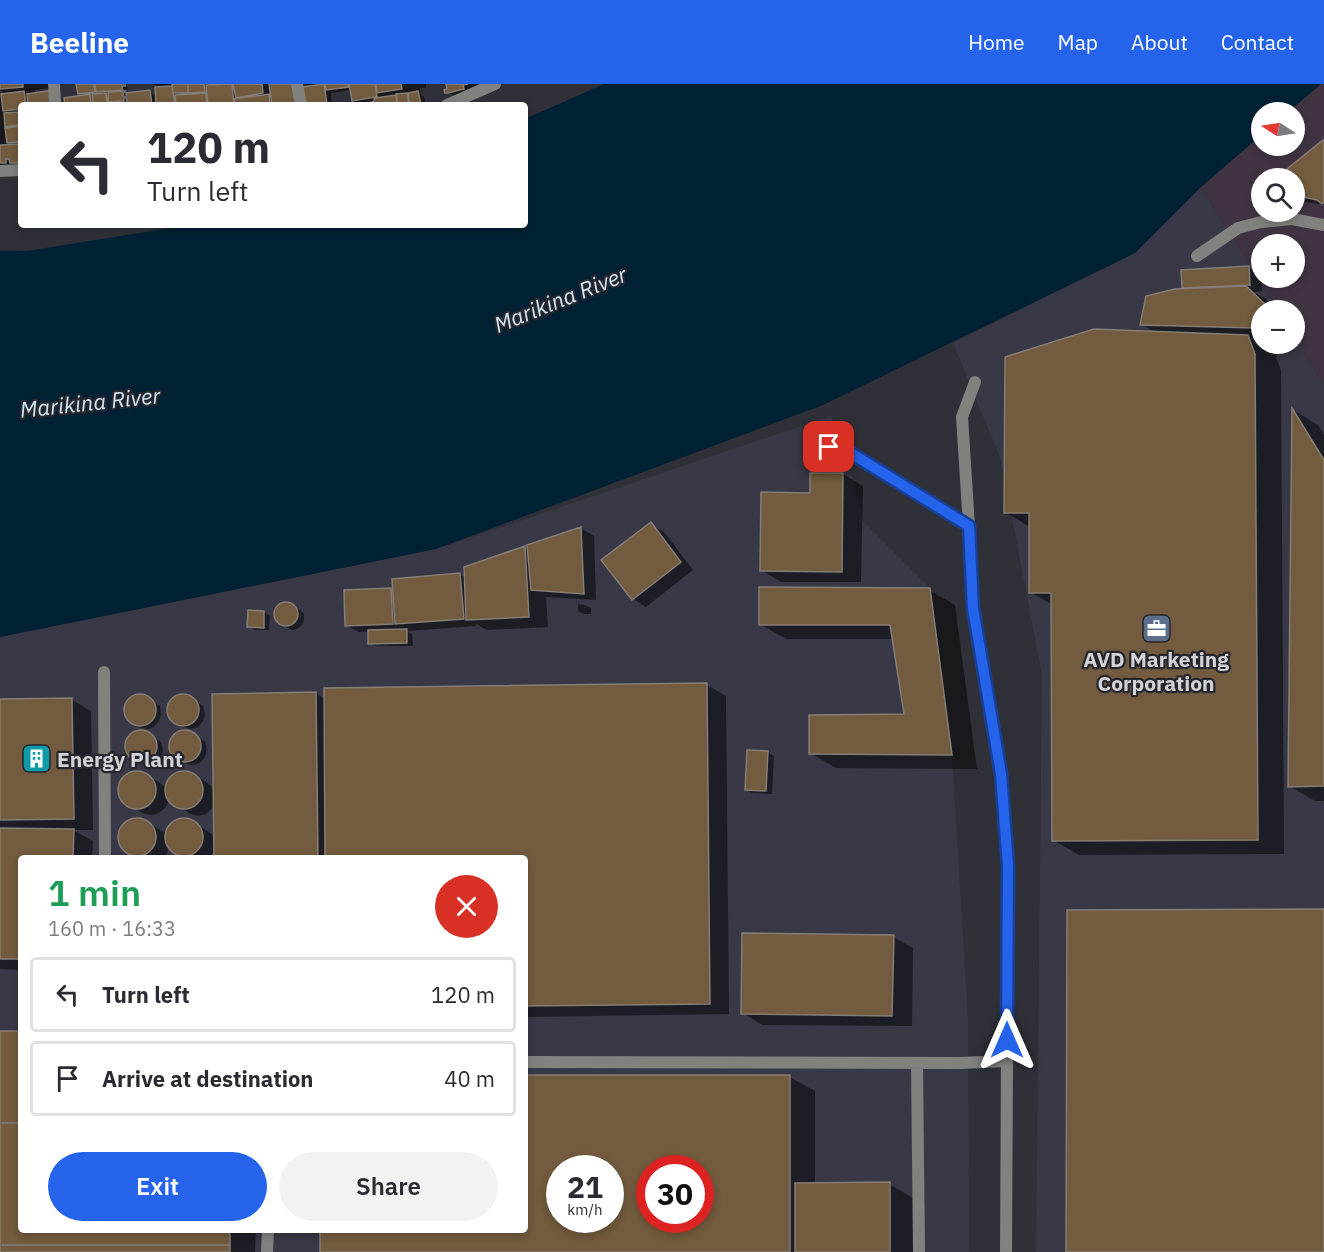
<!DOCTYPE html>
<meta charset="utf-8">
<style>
:root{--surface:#fff;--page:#f2f2f3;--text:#2b2b33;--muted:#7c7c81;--line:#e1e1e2;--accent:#2563eb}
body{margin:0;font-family:"IBM Plex Sans",sans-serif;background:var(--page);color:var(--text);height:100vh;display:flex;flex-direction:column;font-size:22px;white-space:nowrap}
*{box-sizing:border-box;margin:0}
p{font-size:20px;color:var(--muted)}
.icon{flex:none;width:33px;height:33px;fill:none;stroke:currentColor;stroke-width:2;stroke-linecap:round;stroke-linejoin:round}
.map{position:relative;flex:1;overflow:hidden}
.side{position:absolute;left:18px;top:771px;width:510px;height:378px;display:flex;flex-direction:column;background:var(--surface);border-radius:6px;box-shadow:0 3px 9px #0003}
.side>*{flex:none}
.top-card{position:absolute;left:18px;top:18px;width:510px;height:126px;border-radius:6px;box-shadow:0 3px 9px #0003;background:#fff;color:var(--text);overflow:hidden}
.needle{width:39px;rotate:282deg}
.fabs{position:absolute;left:1251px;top:18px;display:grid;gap:12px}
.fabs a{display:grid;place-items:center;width:54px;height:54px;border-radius:50%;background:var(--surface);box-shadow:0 3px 9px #0003;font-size:30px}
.speed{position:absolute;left:546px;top:1071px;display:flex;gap:12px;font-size:30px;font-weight:700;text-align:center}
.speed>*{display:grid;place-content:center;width:78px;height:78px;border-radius:50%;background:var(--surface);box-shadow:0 3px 9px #0003;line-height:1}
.speed small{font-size:15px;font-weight:400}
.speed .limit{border:9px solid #d22;background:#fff;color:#111}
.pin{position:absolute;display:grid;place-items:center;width:51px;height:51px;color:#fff;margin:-26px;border-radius:12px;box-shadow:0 3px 9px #0006}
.me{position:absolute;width:66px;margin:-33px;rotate:0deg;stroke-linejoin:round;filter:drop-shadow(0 0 4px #0008)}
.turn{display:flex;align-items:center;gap:21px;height:126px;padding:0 30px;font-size:27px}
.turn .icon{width:78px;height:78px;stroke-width:2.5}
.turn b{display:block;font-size:42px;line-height:51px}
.round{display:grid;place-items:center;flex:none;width:63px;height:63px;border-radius:32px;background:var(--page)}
.overview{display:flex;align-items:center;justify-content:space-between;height:102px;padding:0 30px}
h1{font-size:36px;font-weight:600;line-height:45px;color:#1e9e55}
.primary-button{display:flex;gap:12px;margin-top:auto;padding:12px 30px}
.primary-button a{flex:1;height:69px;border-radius:36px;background:var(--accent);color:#fff;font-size:24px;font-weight:600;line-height:69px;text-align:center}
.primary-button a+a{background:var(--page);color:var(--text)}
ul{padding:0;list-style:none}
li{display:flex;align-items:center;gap:18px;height:75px;margin:0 12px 9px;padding:0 18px;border:3px solid var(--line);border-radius:6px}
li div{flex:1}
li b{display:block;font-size:22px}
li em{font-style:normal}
header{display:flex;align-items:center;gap:36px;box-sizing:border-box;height:84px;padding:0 30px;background:var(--accent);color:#fff}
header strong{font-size:28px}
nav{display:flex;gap:33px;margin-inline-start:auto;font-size:21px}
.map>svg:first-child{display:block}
.commercial{fill:#403442;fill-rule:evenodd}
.built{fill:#383846;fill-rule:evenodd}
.water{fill:#002134}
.shadow{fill:#0007;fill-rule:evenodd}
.building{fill:#725b3e;stroke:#857e76;stroke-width:1.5;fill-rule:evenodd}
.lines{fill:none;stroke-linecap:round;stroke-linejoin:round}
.path{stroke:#696970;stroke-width:4;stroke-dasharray:3 3;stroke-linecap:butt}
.lane{stroke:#81827e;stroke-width:12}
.street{stroke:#81827e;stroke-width:12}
.route-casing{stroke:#184099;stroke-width:15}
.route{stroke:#2563eb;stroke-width:10}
.labels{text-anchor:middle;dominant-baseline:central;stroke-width:4.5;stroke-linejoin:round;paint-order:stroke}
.poi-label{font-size:21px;font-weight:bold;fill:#d2d2d7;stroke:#26262e}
.water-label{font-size:22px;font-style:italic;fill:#d1e8f8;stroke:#26262e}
</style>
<header>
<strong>Beeline</strong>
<nav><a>Home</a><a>Map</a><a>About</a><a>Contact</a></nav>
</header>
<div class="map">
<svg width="1324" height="1168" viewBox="0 0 1324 1168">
<rect width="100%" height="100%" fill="#303038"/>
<path class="commercial" d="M1321 0H1324V301L1295 254 1294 226H1278L1201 103 1261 51 1262 62H1294V28H1288ZM1262 94H1294V128H1262ZM1262 160H1294V194H1262Z"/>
<path class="built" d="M1201 103 1278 226H1262V260H1294L1295 254 1324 301V1168H1036L1042 591 1001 376 953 259 1135 169Z
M831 332 847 373 863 437 930 504 952 671 968 934 969 1168H0V553L436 465ZM21 774H525V1146H21ZM560 1084H610V1136H560ZM650 1084H700V1136H650Z"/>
<path class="water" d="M604 0H1321L1288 28H1262L1261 51 1201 103 1135 169 823 321 436 465 0 553V167H27L189 141H525V35Z"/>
<path class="shadow" d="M0 0H49V4L35 6V10L60 21H21V84L0 86V11H8L0 6Z
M78 0H127L128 10 150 8 157 12 156 2 153 0H302L306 2 305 0H426V4H420L421 11 424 13 426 21H67L66 15 84 12 79 9ZM351 6 353 19 350 17 332 20 331 9Z
M448 0H477L478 1 469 5V8L452 11 446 8 449 6Z
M1323 58 1324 59V121L1306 118 1294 111V94H1278Z
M1248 184 1261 191 1262 207 1253 208 1266 215 1277 226H1262V254H1251L1274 267 1281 286 1284 770 1079 771 1053 756V521L1030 508V443L1005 428 1156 249 1141 240 1188 206 1183 203Z
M1293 326 1318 341 1324 351V717H1315L1289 702Z
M811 390H843L863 402 861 498H781L761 486 811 410Z
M651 440 664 448 693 486 646 523 633 515 604 476Z
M581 444 594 452 596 516 546 513 548 543 487 546 476 540V542L407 547 412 550 413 562H376L370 559V548H359L346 541 345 507 394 506 459 490 466 494 525 464 530 467Z
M929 506 955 521 977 685 836 684 810 669 906 631 893 555H786L760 540Z
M287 519 300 526 304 530V536L302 541 297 545 292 546 286 543 280 539 276 535 275 529 277 523 282 520Z
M578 520 585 521 591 524V530H584L578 527Z
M250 528H264L270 532 269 546H255L249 542Z
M707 601 726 612 729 930 525 933V774H215V765L210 774H185L169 763 166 772 163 774H139L124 764 120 758V750L123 742 129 737 137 735 145 737 167 750 170 742 176 737 183 735 191 737 212 750 215 756V718L212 724 206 730 198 732 191 730 169 716 165 724 159 729 152 731 144 730 123 717 120 710 119 702 123 695 129 690 136 688 144 689 166 703 169 695 175 690 183 688 191 689 205 697 211 702 214 708 316 609 325 615Z
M140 611 147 613 160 622 161 630 159 637 154 643 147 645 139 643 127 633 125 626 127 618 132 613Z
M183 611 191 613 203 622 205 630 203 637 198 643 191 645 183 643 170 633 169 626 171 618 176 613Z
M72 616 91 627 93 746H73L93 757 92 774H21V886L0 885V617Z
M140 647 148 649 161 658 163 666 161 673 155 679 148 681 141 679 128 669 126 662 128 655 133 649Z
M185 647 192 649 205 658 207 666 205 673 200 679 192 681 184 679 172 669 170 662 172 655 177 649Z
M768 669 774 672 772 710 752 709 746 705Z
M893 853 913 864 912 942 762 941 743 929Z
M0 948H21V1146H256L255 1168H0Z
M525 993H789L815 1007V1100H889L915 1115V1168H321V1146H525ZM560 1084H610V1136H560ZM650 1084H700V1136H650Z"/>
<path class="building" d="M0 0H23V3L0 5Z
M76 0H94L95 8 78 10Z
M95 0H122V6L96 8Z
M172 0H188V9H173Z
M188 0H204L205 8 188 9Z
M232 0 234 21H208L206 1Z
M233 0H262L263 9 236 14Z
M269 0H294L297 21H272Z
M324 0 327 20 304 21 302 3Z
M325 0H348L349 3 326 6Z
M349 0H375L377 13 352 17Z
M376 0H401L402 5 377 9Z
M446 0H468L463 1 464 5 448 9H445L444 6 447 5Z
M172 2 175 21H156L155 3Z
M53 6 55 20 28 21 27 10Z
M150 6 152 21H127L126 9Z
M24 7 26 21H21V25L3 27 1 10Z
M123 7 124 17 108 18V8Z
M418 7 421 21H410L408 9Z
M106 9 107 19H102V21H93L92 10Z
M206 9 207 21H176L175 11Z
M407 9 409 21H398L396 10Z
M90 10 91 20 65 21 64 14Z
M269 10 270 21H235L234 15Z
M396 11 397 21H352L373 18 375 14Z
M19 28 20 41 5 43 4 29Z
M21 42V58L7 59 5 44Z
M1323 56 1324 58V118L1322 120 1317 116 1294 111V94H1276Z
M21 60V79H10L9 75H6V79H0V61Z
M1249 182 1250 201 1182 204 1181 186Z
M1246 202 1268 223 1265 226H1262V232L1254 244 1140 241 1146 212 1175 205Z
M1094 245 1248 251 1255 270 1258 756 1052 757 1051 509H1029V429H1004L1005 273Z
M1292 324 1324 376V702L1288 703Z
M810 389H843L842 488 760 487 761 408 810 409Z
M651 438 681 478 632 516 601 476Z
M581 443 584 510 531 506 527 461Z
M525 462 529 533 466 536 464 483Z
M460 489 464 535 395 540 392 495Z
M759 503 930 504 952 671 809 670V631L904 630 890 541H759Z
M391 504 393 540 345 542 344 506Z
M274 530a12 12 0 1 1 24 0a12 12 0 1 1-24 0Z
M248 526 264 527V544L247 543Z
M407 545V559L368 560V546Z
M707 599 710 920 525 922V774H325L324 604Z
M316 608 318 774H214L212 610Z
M124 626a16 16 0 1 1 32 0a16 16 0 1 1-32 0Z
M167 626a16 16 0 1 1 32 0a16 16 0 1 1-32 0Z
M72 614 74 735 0 736V615Z
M169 662a16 16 0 1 1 32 0a16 16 0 1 1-32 0Z
M125 662a16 16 0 1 1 32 0a16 16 0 1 1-32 0Z
M747 666 768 667 766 707 745 706Z
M118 706a19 19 0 1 1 38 0a19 19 0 1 1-38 0Z
M165 706a19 19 0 1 1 38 0a19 19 0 1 1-38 0Z
M118 753a19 19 0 1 1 38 0a19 19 0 1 1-38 0Z
M165 753a19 19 0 1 1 38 0a19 19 0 1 1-38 0Z
M0 744 74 745 73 774H21V875H0Z
M1324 825V1168H1066L1067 826Z
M742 849 894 851 892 932 741 930Z
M0 947H21V1039H0Z
M525 991H790V1168H320V1146H525ZM560 1084H610V1136H560ZM650 1084H700V1136H650Z
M0 1039H21V1146H230V1161H0Z
M890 1098V1168H795V1099Z
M0 1161H230V1168H0Z"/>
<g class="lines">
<path class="path" d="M124 0 126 21"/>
<path class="lane" d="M1197 172 1238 144 1261 138 1292 135 1324 141
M829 363 849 368 969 442
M969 442 962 333 975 298
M104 588 105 774
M525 978 960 979 1007 977
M917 979 919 1168
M267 1168 268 1146"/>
<path class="street" d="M54 0 55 19
M297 0 301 21
M447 21 495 0
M0 87 21 86
M969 442 973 524 1001 690 1008 782 1006 1168"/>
</g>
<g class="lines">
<defs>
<path id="route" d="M829 363 849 368 969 442 973 524 1001 690 1008 782 1007 956"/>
</defs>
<use href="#route" class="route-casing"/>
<use href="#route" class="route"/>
</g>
<defs>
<symbol id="office-square" viewBox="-11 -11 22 22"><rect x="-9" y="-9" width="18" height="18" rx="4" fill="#5c6f8a" stroke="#26262e"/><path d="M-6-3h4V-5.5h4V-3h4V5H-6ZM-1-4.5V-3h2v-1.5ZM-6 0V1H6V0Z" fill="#fff"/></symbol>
<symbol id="building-square" viewBox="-11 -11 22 22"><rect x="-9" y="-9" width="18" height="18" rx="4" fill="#0f9aa8" stroke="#26262e"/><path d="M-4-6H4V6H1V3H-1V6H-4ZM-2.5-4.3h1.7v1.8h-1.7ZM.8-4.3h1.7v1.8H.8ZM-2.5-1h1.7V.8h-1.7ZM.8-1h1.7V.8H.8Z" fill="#fff"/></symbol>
</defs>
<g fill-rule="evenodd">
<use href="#office-square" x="1140" y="528" width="33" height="33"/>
<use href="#building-square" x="20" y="658" width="33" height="33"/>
</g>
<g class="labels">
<g class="poi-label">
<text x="1156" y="575">AVD Marketing<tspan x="1156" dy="24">Corporation</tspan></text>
<text x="57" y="675" text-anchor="start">Energy Plant</text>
</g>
<g class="water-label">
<text transform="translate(560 215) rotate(-22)">Marikina River</text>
<text transform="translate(90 318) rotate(-6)">Marikina River</text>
</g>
</g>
</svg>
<div class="fabs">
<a><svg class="needle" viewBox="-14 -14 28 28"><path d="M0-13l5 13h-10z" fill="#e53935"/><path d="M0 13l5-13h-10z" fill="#7c7c81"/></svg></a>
<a><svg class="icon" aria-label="search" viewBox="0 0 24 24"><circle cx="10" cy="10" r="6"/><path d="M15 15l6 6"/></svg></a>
<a>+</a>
<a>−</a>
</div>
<div class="speed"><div>21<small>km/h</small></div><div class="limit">30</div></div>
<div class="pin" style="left:829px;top:363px;background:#d93025"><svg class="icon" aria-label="arrive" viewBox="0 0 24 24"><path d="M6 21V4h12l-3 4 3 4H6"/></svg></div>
<svg class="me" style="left:1007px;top:956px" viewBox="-20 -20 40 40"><path d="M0-17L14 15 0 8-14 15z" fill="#2563eb" stroke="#fff" stroke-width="4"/></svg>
<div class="top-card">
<div class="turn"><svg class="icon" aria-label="left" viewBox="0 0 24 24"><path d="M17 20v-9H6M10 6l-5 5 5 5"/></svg><div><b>120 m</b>Turn left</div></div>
</div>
<section class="side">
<div class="overview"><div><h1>1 min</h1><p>160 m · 16:33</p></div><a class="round" style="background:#d93025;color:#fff"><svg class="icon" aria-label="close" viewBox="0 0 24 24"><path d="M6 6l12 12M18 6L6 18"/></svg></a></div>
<ul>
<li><svg class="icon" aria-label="left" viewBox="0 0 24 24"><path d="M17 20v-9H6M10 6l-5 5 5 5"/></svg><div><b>Turn left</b></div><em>120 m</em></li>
<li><svg class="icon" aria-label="arrive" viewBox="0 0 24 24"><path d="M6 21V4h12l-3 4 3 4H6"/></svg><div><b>Arrive at destination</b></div><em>40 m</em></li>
</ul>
<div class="primary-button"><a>Exit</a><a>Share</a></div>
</section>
</div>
